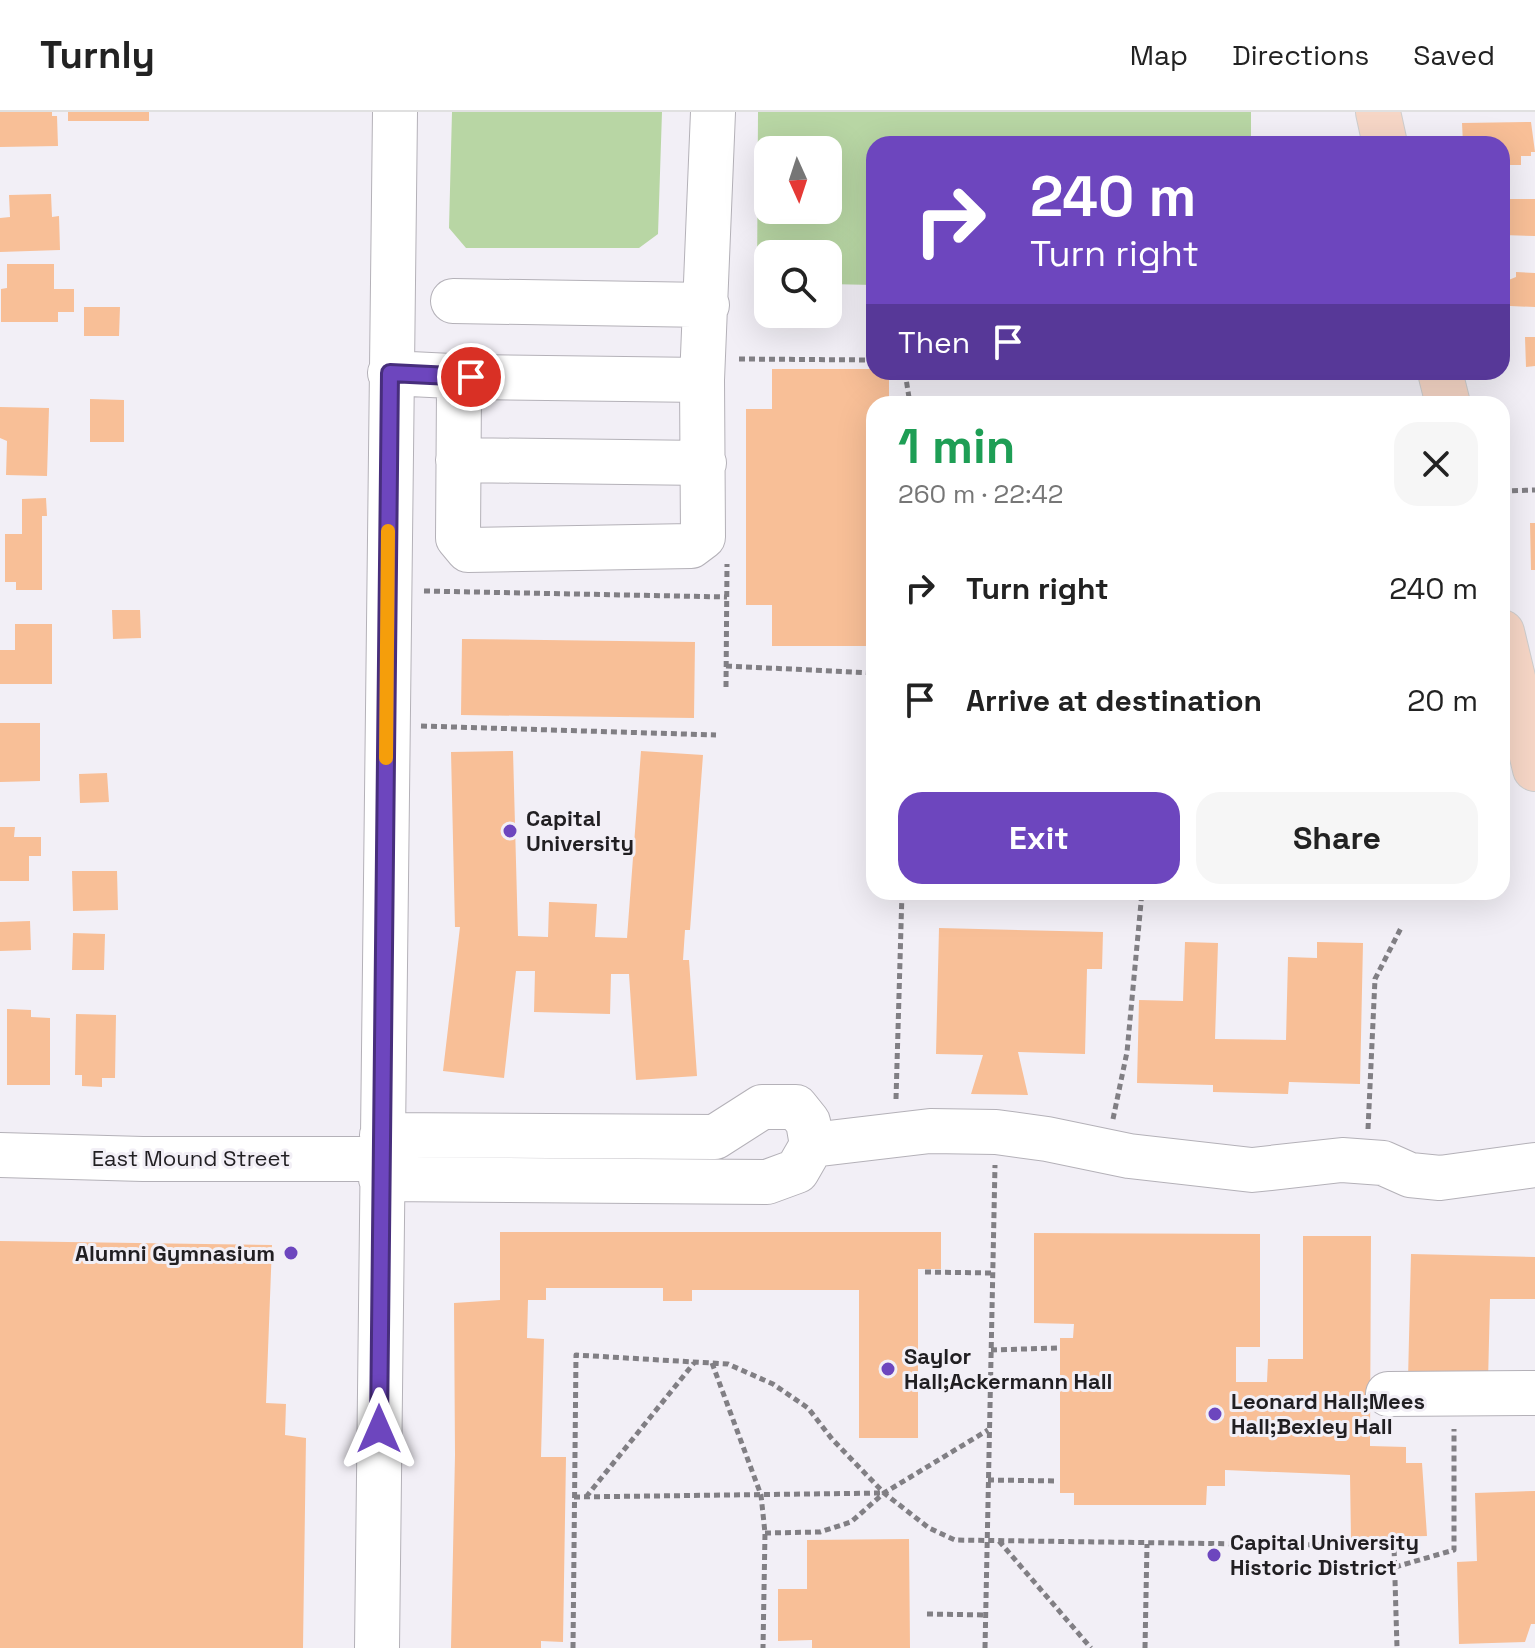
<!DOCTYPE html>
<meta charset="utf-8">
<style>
:root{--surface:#fff;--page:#f6f6f6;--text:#222;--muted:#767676;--line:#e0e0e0;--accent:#6d46be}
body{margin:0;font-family:"Space Grotesk",sans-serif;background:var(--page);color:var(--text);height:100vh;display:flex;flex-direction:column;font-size:30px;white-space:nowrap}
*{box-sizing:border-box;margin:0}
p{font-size:26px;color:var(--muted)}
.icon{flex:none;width:44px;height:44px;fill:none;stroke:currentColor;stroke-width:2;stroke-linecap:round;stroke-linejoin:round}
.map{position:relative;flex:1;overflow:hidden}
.side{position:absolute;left:866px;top:284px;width:644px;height:504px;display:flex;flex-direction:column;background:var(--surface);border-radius:24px;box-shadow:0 8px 32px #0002}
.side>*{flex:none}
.top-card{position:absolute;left:866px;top:24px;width:644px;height:244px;border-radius:24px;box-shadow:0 8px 32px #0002;background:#6d46be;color:#fff;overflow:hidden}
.needle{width:52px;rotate:177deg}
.controls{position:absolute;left:754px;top:24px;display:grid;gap:16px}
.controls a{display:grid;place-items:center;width:88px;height:88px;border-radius:16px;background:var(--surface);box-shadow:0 8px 32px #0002;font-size:40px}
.pin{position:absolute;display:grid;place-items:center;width:68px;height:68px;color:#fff;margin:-34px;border:4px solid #fff;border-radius:50%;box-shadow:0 2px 8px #0007}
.me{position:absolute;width:88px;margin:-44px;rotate:0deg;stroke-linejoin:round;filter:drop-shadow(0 0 6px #0008)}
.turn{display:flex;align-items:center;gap:28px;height:168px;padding:0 32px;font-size:36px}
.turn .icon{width:104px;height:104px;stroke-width:2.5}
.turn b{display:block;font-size:56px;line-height:68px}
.then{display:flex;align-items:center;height:76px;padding:0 32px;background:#0003;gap:16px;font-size:30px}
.round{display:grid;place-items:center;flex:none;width:84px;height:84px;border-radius:24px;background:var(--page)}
.overview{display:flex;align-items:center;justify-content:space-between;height:136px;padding:0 32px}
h1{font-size:48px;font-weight:800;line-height:60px;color:#1e9e55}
.primary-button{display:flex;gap:16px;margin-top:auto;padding:16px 32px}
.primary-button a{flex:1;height:92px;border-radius:24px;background:var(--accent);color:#fff;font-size:32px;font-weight:800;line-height:92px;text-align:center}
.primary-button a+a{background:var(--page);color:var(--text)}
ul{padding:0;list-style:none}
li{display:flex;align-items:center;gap:24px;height:112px;padding:0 32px}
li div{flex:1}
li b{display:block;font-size:30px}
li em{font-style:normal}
header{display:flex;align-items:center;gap:48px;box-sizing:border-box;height:112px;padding:0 40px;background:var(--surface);border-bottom:2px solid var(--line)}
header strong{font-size:38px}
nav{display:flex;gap:44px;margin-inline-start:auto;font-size:28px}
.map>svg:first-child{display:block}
.green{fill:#b8d6a4;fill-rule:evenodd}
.building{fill:#f8bf97}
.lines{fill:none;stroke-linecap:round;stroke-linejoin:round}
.minor-casing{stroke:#b4b1b8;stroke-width:46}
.major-casing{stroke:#cecece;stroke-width:46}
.path{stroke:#817f84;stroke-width:5;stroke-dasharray:6 4;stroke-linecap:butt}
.minor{stroke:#fff;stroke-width:44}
.major{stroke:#f6d6c6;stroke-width:44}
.route-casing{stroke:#472e7c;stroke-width:20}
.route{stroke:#6d46be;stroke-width:14}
.slow{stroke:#f59e0b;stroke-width:14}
.poi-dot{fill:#6d46be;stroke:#f2eff6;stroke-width:3}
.labels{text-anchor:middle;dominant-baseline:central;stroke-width:6;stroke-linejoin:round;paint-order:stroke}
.poi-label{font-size:22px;font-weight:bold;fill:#211f22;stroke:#f2eff6;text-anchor:start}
.street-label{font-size:22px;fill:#211f22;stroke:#f2eff6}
</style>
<header>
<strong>Turnly</strong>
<nav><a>Map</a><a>Directions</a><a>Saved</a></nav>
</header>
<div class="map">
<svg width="1535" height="1536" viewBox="0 0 1535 1536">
<rect width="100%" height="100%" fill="#f2eff6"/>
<path class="green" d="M452 0H662L658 122 639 136H466L449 116Z
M758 0H1251V32H874V173L828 172V142H768V172H757ZM768 38H828V98H768Z"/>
<path class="building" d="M0 0H52V4H57L58 34 0 35Z
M68 0H149V9H68Z
M1531 10 1535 40H1531V44H1521V53H1502V32H1463L1462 11Z
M51 82 52 105 59 104 60 138 0 140V106L10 105 9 83Z
M1502 87H1535V124L1502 123Z
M7 152H54V177H74V200H58V210H1V177L7 176Z
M1516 160 1535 161V195L1510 194V191L1506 192V169L1516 165Z
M84 195H120L119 224H84Z
M1525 225H1535V254L1526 255Z
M772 257H874V260H889V292H874V534H772V493H746V297H772Z
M90 287 124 288V330H90Z
M0 295 49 296 47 364 6 363 7 329 0 326Z
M46 386 47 404H42V478H16V470H5V422H22V387Z
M1530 411H1535V458H1531Z
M112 498H140L141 526 113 527Z
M15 512H52V572H0V538H15Z
M462 527 695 530 694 606 461 603Z
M0 611H40V669L0 670Z
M513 639 518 824 548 825 549 790 597 792 595 825 627 826 641 639 703 643 690 818H685L683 848H689L697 964 636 968 629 862H611L610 902 534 900 535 859H516L504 966 443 959 460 815H455L451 640Z
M107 661 109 690 80 691 79 662Z
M0 715H15L14 725H41V744H29V769H0Z
M72 759H117L118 798 73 799Z
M30 809 31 838 0 839V810Z
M939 816 1103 820 1102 857H1087L1085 942 1018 940 1028 983 971 982 983 943 936 942Z
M73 821 105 822 104 858H72Z
M1185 830 1218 831 1215 927 1286 928 1288 845 1317 846V830L1363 831 1360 972 1289 970 1288 982 1213 980V973L1137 971 1139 888 1183 889Z
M7 897 31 898V905L50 906V973H7Z
M76 902 116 903 115 966H102V975L82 974V963H75Z
M500 1120H941V1157H918V1326H859V1178H692V1189H663V1176H546V1188H528L527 1226 544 1227 541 1345H566L563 1530 541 1529V1536H451L455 1343 454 1191 500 1188Z
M1034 1121 1260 1122V1235H1236V1270H1267L1268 1247H1303V1124H1371L1370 1334 1406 1335V1351H1422L1427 1424 1351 1426 1350 1363 1225 1358V1374H1207L1206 1393H1074V1381H1060V1226H1073L1074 1212 1034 1211Z
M0 1129 272 1133 266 1291 286 1292 285 1323 306 1326 303 1536H0Z
M1411 1142 1535 1145V1187H1490L1488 1270 1408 1268Z
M1535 1379V1512H1531L1525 1530 1459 1532 1457 1450 1477 1449 1475 1381Z
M909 1427 910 1536H812V1528L778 1529V1477H807V1428Z"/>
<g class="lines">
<defs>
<path id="minor" d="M453 189 707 193
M390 261 471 265
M702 268 471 265 459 278 458 426 468 438 691 434 703 425 702 268 713 0
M458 348 704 351
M812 1033 930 1019 996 1020 1047 1027 1129 1044 1252 1058 1342 1048 1383 1051 1410 1063 1440 1066 1535 1053
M0 1043 143 1047H381
M381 1067 767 1070 797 1059 812 1033 808 1010 796 995H762L715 1025 382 1023
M1388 1282 1535 1281
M377 1536 395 0"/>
<path id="major" d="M1378 0 1385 32
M1440 260 1448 292
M1502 520 1535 657"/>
</defs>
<use href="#minor" class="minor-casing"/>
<use href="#major" class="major-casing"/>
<path class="path" d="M739 247 874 248
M905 260 910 292
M1502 379 1535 378
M424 479 727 485
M726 554 874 561
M726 575 727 452
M421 614 716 623
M896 987 902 780
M1113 1007 1127 940 1142 780
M1368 1017 1375 867 1402 814
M925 1160 993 1161
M991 1238 1057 1236
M712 1251 761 1383 765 1421 763 1536
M988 1368 1058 1369
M574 1385 883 1381
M586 1385 694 1251
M765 1421 820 1420 851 1410 884 1381 988 1318
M999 1429 1091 1536
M1395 1455 1454 1438V1317
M927 1502 985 1503
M573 1536 576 1243 728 1252 773 1272 808 1296 832 1327 884 1381 929 1416 955 1428 1394 1434 1397 1536
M985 1536 995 1053
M1145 1536 1147 1432"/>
<use href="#minor" class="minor"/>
<use href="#major" class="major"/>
</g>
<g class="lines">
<defs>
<path id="route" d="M379 1317 390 261 471 265"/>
</defs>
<use href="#route" class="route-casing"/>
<use href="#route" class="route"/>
<path class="slow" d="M386 646 388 419"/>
</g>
<g class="poi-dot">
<circle cx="510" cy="719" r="8"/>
<circle cx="291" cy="1141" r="8"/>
<circle cx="888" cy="1257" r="8"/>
<circle cx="1215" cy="1302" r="8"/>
<circle cx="1214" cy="1443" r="8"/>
</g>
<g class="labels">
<g class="poi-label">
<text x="526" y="706">Capital<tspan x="526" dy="25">University</tspan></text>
<text x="275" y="1141" text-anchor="end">Alumni Gymnasium</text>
<text x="904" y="1244">Saylor<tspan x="904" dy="25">Hall;Ackermann Hall</tspan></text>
<text x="1231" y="1289">Leonard Hall;Mees<tspan x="1231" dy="25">Hall;Bexley Hall</tspan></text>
<text x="1230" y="1430">Capital University<tspan x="1230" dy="25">Historic District</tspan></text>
</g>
<g class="street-label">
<text x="191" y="1046">East Mound Street</text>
</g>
</g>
</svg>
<div class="controls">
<a><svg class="needle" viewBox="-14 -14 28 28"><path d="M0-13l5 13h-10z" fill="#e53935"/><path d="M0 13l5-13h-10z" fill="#767676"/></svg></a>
<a><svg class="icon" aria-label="search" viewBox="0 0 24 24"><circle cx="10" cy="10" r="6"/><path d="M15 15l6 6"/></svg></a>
</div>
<div class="pin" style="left:471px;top:265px;background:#d93025"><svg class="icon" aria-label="arrive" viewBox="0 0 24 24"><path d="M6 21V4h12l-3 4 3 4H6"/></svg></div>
<svg class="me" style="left:379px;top:1317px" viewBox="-20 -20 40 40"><path d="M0-17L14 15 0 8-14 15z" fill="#6d46be" stroke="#fff" stroke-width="4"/></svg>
<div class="top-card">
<div class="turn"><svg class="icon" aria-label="right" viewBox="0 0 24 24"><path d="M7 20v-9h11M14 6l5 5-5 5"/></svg><div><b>240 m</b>Turn right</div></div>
<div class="then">Then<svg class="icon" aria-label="arrive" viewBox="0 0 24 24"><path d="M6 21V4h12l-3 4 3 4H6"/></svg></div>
</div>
<section class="side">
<div class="overview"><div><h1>1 min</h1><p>260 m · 22:42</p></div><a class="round"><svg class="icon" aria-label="close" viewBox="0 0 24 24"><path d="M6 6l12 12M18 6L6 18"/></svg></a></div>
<ul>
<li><svg class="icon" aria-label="right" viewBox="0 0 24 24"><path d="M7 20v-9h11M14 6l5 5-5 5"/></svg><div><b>Turn right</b></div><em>240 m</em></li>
<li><svg class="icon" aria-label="arrive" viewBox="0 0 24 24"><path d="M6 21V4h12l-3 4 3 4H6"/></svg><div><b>Arrive at destination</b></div><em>20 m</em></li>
</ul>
<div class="primary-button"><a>Exit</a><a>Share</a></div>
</section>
</div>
